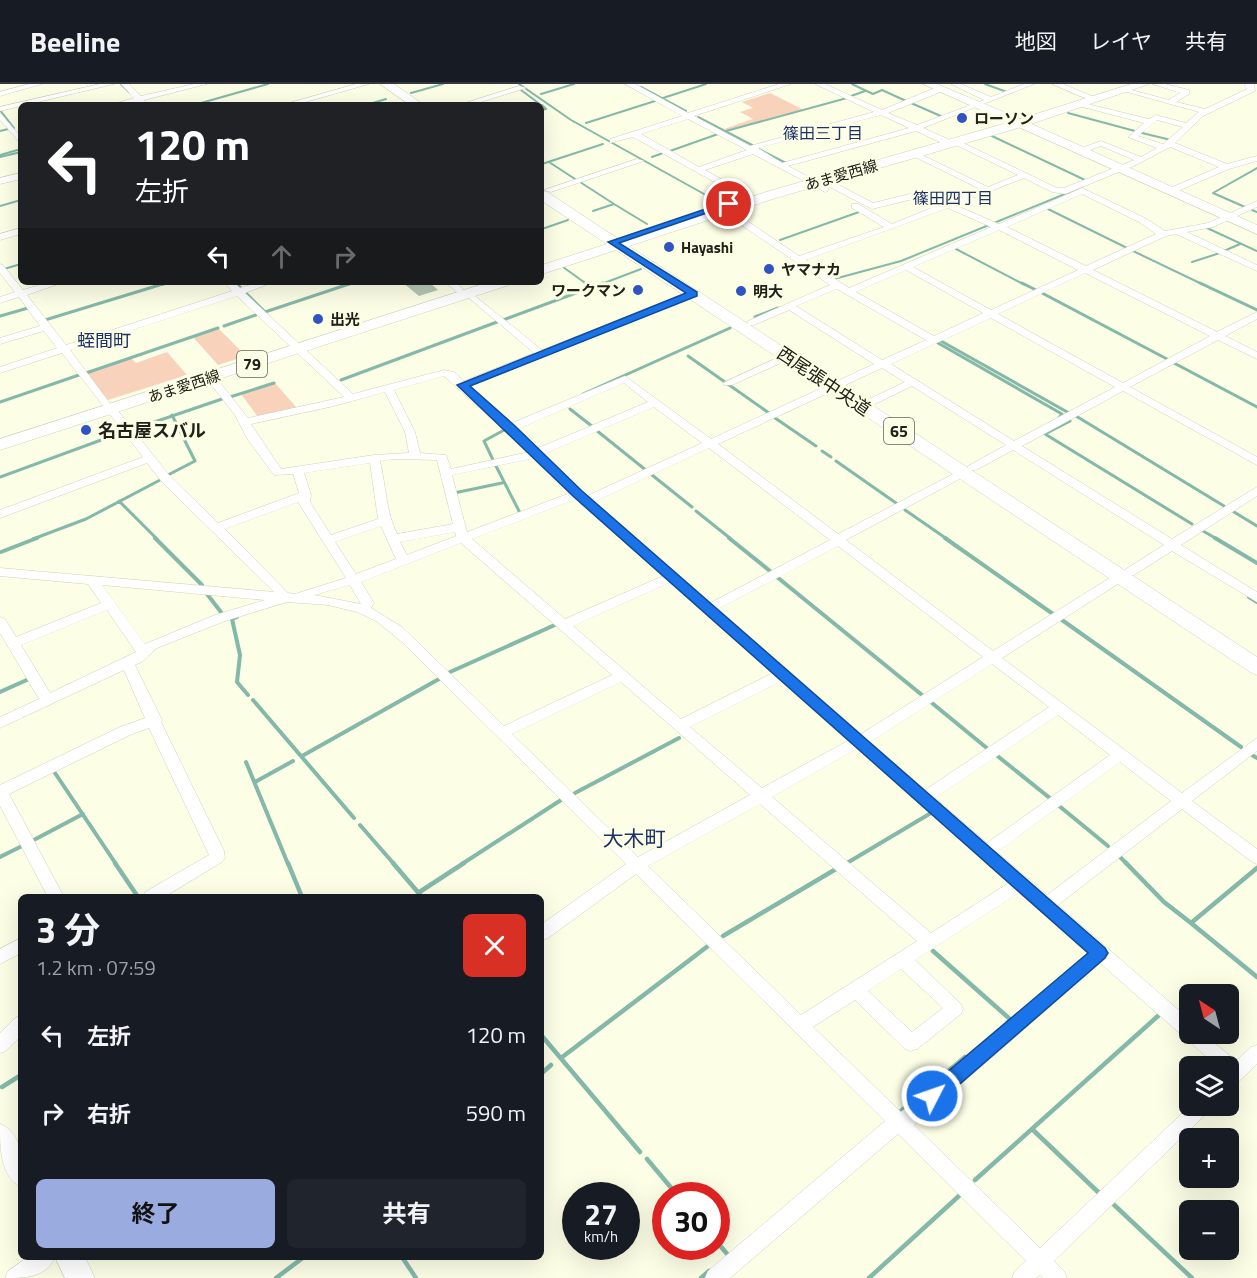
<!DOCTYPE html>
<html lang="ja">
<meta charset="utf-8">
<style>
:root{--surface:#171b24;--page:#20242c;--text:#f1f3f6;--muted:#9ea1a6;--line:#363941;--accent:#9aabdf}
body{margin:0;font-family:"Titillium Web","Noto Sans JP",sans-serif;background:var(--page);color:var(--text);height:100vh;display:flex;flex-direction:column;font-size:22px;white-space:nowrap}
*{box-sizing:border-box;margin:0}
p{font-size:20px;color:var(--muted)}
.icon{flex:none;width:33px;height:33px;fill:none;stroke:currentColor;stroke-width:2;stroke-linecap:round;stroke-linejoin:round}
.map{position:relative;flex:1;overflow:hidden}
.side{position:absolute;left:18px;top:810px;width:526px;height:366px;display:flex;flex-direction:column;background:var(--surface);border-radius:9px;box-shadow:0 6px 24px #0002}
.side>*{flex:none}
.guide{position:absolute;left:18px;top:18px;width:526px;height:183px;border-radius:9px;box-shadow:0 6px 24px #0002;background:#202124;color:#fff;overflow:hidden}
.needle{width:39px;rotate:324deg}
.fabs{position:absolute;left:1179px;top:900px;display:grid;gap:12px}
.fabs a{display:grid;place-items:center;width:60px;height:60px;border-radius:9px;background:var(--surface);box-shadow:0 6px 24px #0002;font-size:30px}
.speed{position:absolute;left:562px;top:1098px;display:flex;gap:12px;font-size:30px;font-weight:700;text-align:center}
.speed>*{display:grid;place-content:center;width:78px;height:78px;border-radius:50%;background:var(--surface);box-shadow:0 6px 24px #0002;line-height:1}
.speed small{font-size:15px;font-weight:400}
.speed .limit{border:9px solid #d22;background:#fff;color:#111}
.pin{position:absolute;display:grid;place-items:center;width:51px;height:51px;color:#fff;margin:-26px;border:3px solid #fff;border-radius:50%;box-shadow:0 2px 6px #0007}
.me{position:absolute;width:66px;margin:-33px;rotate:49deg;stroke-linejoin:round;filter:drop-shadow(0 0 4px #0008)}
.turn{display:flex;align-items:center;gap:21px;height:126px;padding:0 18px;font-size:27px}
.turn .icon{width:78px;height:78px;stroke-width:2.5}
.turn b{display:block;font-size:42px;line-height:51px}
.lanes{display:flex;align-items:center;height:57px;padding:0 18px;background:#0003;justify-content:center;gap:30px;direction:ltr}
.lanes .off{opacity:.35}
.round{display:grid;place-items:center;flex:none;width:63px;height:63px;border-radius:9px;background:var(--page)}
.summary{display:flex;align-items:center;justify-content:space-between;height:102px;padding:0 18px}
h1{font-size:36px;font-weight:700;line-height:45px}
.cta{display:flex;gap:12px;margin-top:auto;padding:12px 18px}
.cta a{flex:1;height:69px;border-radius:9px;background:var(--accent);color:#111;font-size:24px;font-weight:700;line-height:69px;text-align:center}
.cta a+a{background:var(--page);color:var(--text)}
ul{padding:0;list-style:none}
li{display:flex;align-items:center;gap:18px;height:78px;padding:0 18px}
li div{flex:1}
li b{display:block;font-size:22px}
li em{font-style:normal}
header{display:flex;align-items:center;gap:36px;box-sizing:border-box;height:84px;padding:0 30px;background:var(--surface);border-bottom:2px solid var(--line)}
header strong{font-size:28px}
nav{display:flex;gap:33px;margin-inline-start:auto;font-size:21px}
.map>svg:first-child{display:block}
.green{fill:#f9d2bc}
.lines{fill:none;stroke-linecap:round;stroke-linejoin:round}
.stream-far3{stroke:#84b8a9;stroke-width:2}
.stream-far2{stroke:#84b8a9;stroke-width:3}
.stream-far1{stroke:#84b8a9;stroke-width:4}
.stream{stroke:#84b8a9;stroke-width:4.5}
.building{fill:#b5c6b4}
.street-casing{stroke:#cfd2ba;stroke-width:1}
.secondary-casing{stroke:#cfd2ba;stroke-width:1}
.primary-casing{stroke:#cfd2ba;stroke-width:1}
.street{fill:#fff;fill-rule:evenodd}
.secondary{fill:#fff;fill-rule:evenodd}
.primary{fill:#fff;fill-rule:evenodd}
.route{fill:#1a73e8;stroke:#114b97;stroke-width:1.5}
.poi-dot{fill:#3053c3;stroke:#fcfee6;stroke-width:2}
.labels{text-anchor:middle;dominant-baseline:central;stroke-width:6;stroke-linejoin:round;paint-order:stroke}
.far-poi-label{font-size:15px;font-weight:bold;fill:#202118;stroke:#fcfee6;text-anchor:start}
.far-street-label{font-size:15px;fill:#202118;stroke:#fcfee6}
.far-neighbourhood-label{font-size:16px;fill:#1d3067;stroke:#fcfee6}
.shield{fill:#fcfee6;stroke:#626356;stroke-width:1.5}
.shield-label{font-size:16px;font-weight:bold;fill:#202118}
.far-quarter-label{font-size:18px;fill:#1d3067;stroke:#fcfee6}
.street-label{font-size:18px;fill:#202118;stroke:#fcfee6}
.poi-label{font-size:18px;font-weight:bold;fill:#202118;stroke:#fcfee6;text-anchor:start}
.quarter-label{font-size:21px;fill:#1d3067;stroke:#fcfee6}
</style>
<header>
<strong>Beeline</strong>
<nav><a>地図</a><a>レイヤ</a><a>共有</a></nav>
</header>
<div class="map">
<svg width="1257" height="1194" viewBox="0 0 1257 1194">
<rect width="100%" height="100%" fill="#fcfee6"/>
<path class="green" d="M770 9 804 26 727 46 724 45 753 35 740 28 753 24 742 18Z
M219 245 246 272 218 281 193 253Z
M167 268 187 291 108 316H105L85 290 131 274 136 279Z
M275 299 297 324 258 333 241 310Z"/>
<g class="lines">
<path class="stream-far3" d="M121 0 129 8
M519 0 571 36 713 115
M852 0 873 10 882 6 906 17
M985 0 1007 8
M641 3 686 27
M521 6 541 21
M411 9 443 0
M541 10 574 0
M851 12 865 7
M663 14 706 0
M911 19 943 33
M194 21 268 0
M366 21 386 15
M542 21 546 25 542 26
M0 26 14 44
M1068 29 1135 47
M698 33 752 61
M586 39 655 17
M0 47 8 45
M726 47 847 14
M1142 49 1171 56
M992 52 1085 96
M759 65 786 79
M670 67 718 50
M0 71 21 65
M0 73 21 68
M652 73 663 69
M549 78 575 95
M542 80 603 60
M580 98 614 120
M0 122 21 116
M1245 123 1213 109 1257 84
M1048 125 1127 164
M1252 126 1257 128
M593 127 614 120 647 140
M1207 144 1257 167
M542 145 568 136
M780 156 859 128
M956 165 1025 201
M1133 167 1204 201
M1224 167 1240 160
M1192 178 1220 169
M563 183 588 201
M4 185 21 180
M834 195 901 177 1082 103
M235 198 238 201
M162 201 170 198
M347 201 355 198
M599 201 641 185"/>
<path class="stream-far2" d="M236 199 241 204
M585 199 591 203
M1022 199 1036 206
M1200 199 1257 226
M246 209 265 228 352 199
M1042 209 1167 275
M0 232 28 224
M755 233 778 224
M45 236 166 199
M503 236 603 199
M224 242 256 231
M941 257 1069 329
M938 259 1062 330 1059 334
M688 272 769 329
M1174 279 1257 323
M86 289 218 244
M341 296 497 238
M583 310 730 244
M230 313 274 299
M0 318 79 291
M570 325 593 343
M1076 332 1224 422
M775 334 816 362
M1070 337 1045 350 1192 440
M131 346 222 315
M596 346 647 387
M822 367 831 373
M836 377 896 419
M494 378 484 357 506 345
M496 382 520 429
M652 391 692 423
M166 392 195 377 172 331
M0 393 123 348
M454 409 502 399
M119 417 157 455
M905 426 947 455
M696 427 731 455
M1234 428 1257 442
M1203 447 1217 455
M33 455 86 435 162 395"/>
<path class="stream-far1" d="M155 454 202 501
M729 454 770 487
M945 454 1053 530
M1215 454 1257 479
M1 468 37 454
M777 493 922 611
M207 510 224 532
M1249 513 1257 518
M237 533 232 535 240 571 237 598 248 611
M1062 536 1241 663
M450 588 557 540
M0 608 29 595
M253 616 354 734
M932 619 988 665
M995 670 1051 715
M1252 671 1257 674
M302 672 439 595
M246 678 288 780
M53 686 116 780
M255 698 293 677
M575 709 679 654
M1058 721 1108 762
M360 741 394 780
M30 758 83 730
M0 773 24 761
M1120 773 1127 780
M847 779 931 729
M462 780 561 716"/>
<path class="stream" d="M115 779 138 813
M288 779 302 813
M393 779 422 813
M1126 779 1164 818 1191 839
M1257 784 1191 839 1257 893
M418 809 464 779
M723 852 836 785
M933 867 1011 936 1008 938
M542 952 640 1068
M561 974 708 862
M542 989 551 981
M2 1003 21 991
M901 1027 965 973
M1032 1045 1098 1108
M647 1075 678 1112
M975 1096 1159 931
M1111 1118 1192 1194
M717 1158 728 1171
M402 1173 416 1194
M276 1194 304 1173
M701 1194 709 1187
M869 1194 960 1111"/>
</g>
<path class="building" d="M402 198H429L438 206 419 212Z"/>
<g class="lines">
<defs>
<path id="street" d="M29 0H42L0 12V8Z
M100 0H114L0 27V23Z
M121 0H129L141 12 194 0H207L144 16 147 21H141L138 18 110 21 134 14Z
M356 0H369L295 21H282Z
M625 0H635L688 29 779 0H791L694 32 750 62 874 28 815 0H825L882 26 937 3H943V7L888 29 917 41 984 16 951 0H961L991 13 1024 0H1034L923 44 948 55V59H942L916 47 788 82 828 103V107L825 108 753 70 705 86 732 101 733 103 729 106 633 53 610 59V55L682 32ZM881 31 909 44 782 79 758 64ZM688 35 747 66 699 83 641 50Z
M1052 0H1063L1094 13 1087 15Z
M1153 0H1165L1189 6V10L1176 18 1205 25 1247 5 1244 2 1246 0H1254L1255 7 1203 32 1175 59 1227 80 1257 72V77L1229 85 1171 110 1168 109V105L1219 83 1170 63 1134 82 1065 110 1052 108 1024 94 955 121 999 140 1082 104 1145 134 1165 147 1208 139 1257 117V123L1213 143 1187 148 1257 181V187L1176 150 1166 152 1093 186 1217 248 1257 228V235L1225 252 1257 268V275L1218 256 1130 303 1257 373V381L1123 307 1022 362 1172 455 1257 403V412L1181 461 1257 508V518L1172 467 1134 491H1126L1124 488 1126 485 1164 461 1013 366 976 386H968V382L1006 361 912 302 875 320H867V316L905 298 882 284 718 360 838 450 959 387H967V391L846 456 993 567 1116 490H1124L1126 493 1124 496 1002 574 1182 709 1257 654V667L1192 717 1257 765V780L1252 778 1182 725 1058 821 1190 936V950H1204L1236 977 1251 963 1257 961V980L1234 1002 1228 1004V982H1217L1100 879 914 1041 1040 1164 1190 1022H1211L1208 1028 1054 1177 1064 1187 1067 1194H1043L1040 1191 1036 1194H1012L1015 1187 1026 1177 898 1050 730 1194H705L708 1187 885 1037 636 790 548 854 542 856V840L626 780 402 558 376 537 357 528 328 521 287 518 225 537 157 564 143 577 135 581 162 636 161 638 224 767 225 774 222 778 164 813H143L145 808 209 771 149 644 130 651 9 710 64 813H48L0 722V701L120 643 145 634 124 586 0 644V633L39 615 0 549V533L5 535 16 553 101 519 88 500 0 492V484L274 508 161 397 147 379 0 434V426L143 373 62 269 0 289V283L57 264 44 247 0 260V254L40 242 19 213 0 219V213L15 208 0 189V180L3 181 23 206 49 198H64L27 211 66 261 232 207 223 198H233L240 204 260 198H274L245 209 353 310 444 286 454 288 464 297 534 269 463 209H458L445 198H456L465 208H470L542 266 693 207 696 208V212L470 302 512 339 625 292 711 355 874 280 789 226 754 241H748V237L830 201 722 128V124H728L799 172 884 143 852 124V120H858L892 140 941 120 925 112 872 125 820 98V94H826L873 119 926 106 949 118 980 105 913 72V68H916L988 103 1018 91 954 60V56H957L1057 104H1064L1134 76 1101 62 1082 69 1078 67 1079 65 1101 57 1141 73 1157 64 1128 53 1144 39 1079 22V18L1149 35 1156 31 1186 39 1199 28 1120 6 1124 4 1169 16 1180 9ZM1157 36 1183 43 1163 60 1138 52ZM1082 110 1139 138 1156 150 1086 182 1007 143ZM948 124 991 143 849 204 806 176ZM999 146 1078 186 991 226 913 183ZM906 186 983 229 934 252 856 208ZM1085 189 1210 252 1123 299 998 230ZM837 205 926 256 882 276 796 222ZM237 212 344 313 248 334 214 291H206L205 293 235 331 248 356 274 391 293 390 299 409 218 439 169 391 115 323 112 322 70 266ZM991 234 1115 303 1014 357 891 280ZM444 292 529 368 451 385 446 371 420 369 415 348 394 306ZM624 299 648 318 538 364 518 345ZM385 308 405 348 409 369 374 371 281 385 251 340 334 322ZM654 323 702 359 587 412 544 370ZM709 364 830 456 710 519 594 418ZM535 374 570 409 467 448 452 391ZM394 375 437 376 453 440 397 450C386 428 386 402 380 377ZM370 379 378 435 331 451 310 418 311 411 304 389ZM576 415 663 492 565 535 472 455ZM298 418 346 494 295 510 288 509 225 445ZM381 442 396 475 356 490 335 458ZM455 448 456 452 407 471 400 458ZM461 459 612 591 504 642 402 543 371 524 374 519 361 498ZM838 462 983 573 861 650 718 525ZM671 498 773 589 681 635 573 542ZM102 501 265 516 215 531 145 560ZM350 501 361 520 314 511ZM107 526 136 568 50 609 21 561ZM992 580 1049 623 925 706 870 658ZM782 597 849 656 762 704 690 643ZM621 598 750 711 638 773 512 650ZM1058 631 1110 671 987 759 935 714ZM858 664 1010 798 931 849 772 713ZM1120 678 1171 717 1047 811 997 768ZM760 720 917 857 801 931 648 782ZM1020 808 1089 868 901 1028 813 943 855 916 905 965 911 967 917 965 961 930 963 925 961 920 915 876ZM901 885 943 924 912 948 868 907Z
M519 2 526 4 471 21H459Z
M0 29 21 53V60L0 36Z
M637 75 644 77 551 108 544 106Z
M21 89V95L0 100V94Z
M21 144V150L0 156V150Z
M788 269 793 272 792 274 732 301H724L723 299Z
M21 854V869L0 880V865Z
M21 932V952L6 967 0 969V949L15 934Z
M28 1173H55C46 1194 24 1194 5 1194L8 1187Z"/>
<path id="secondary" d="M923 0H937L1025 37 1257 141V150Z
M0 1040C25 1050 21 1080 21 1103 0 1093 0 1063 0 1040Z
M55 1173H85L95 1194H65Z"/>
<path id="primary" d="M380 0H394L424 21H410Z
M1131 0H1149L1025 42 776 114 629 162 1257 573V591L1250 588 616 166 542 190V181L607 160 542 117V107L547 108 620 156 766 108 1017 36Z
M489 198H511L509 201 0 366V355Z"/>
</defs>
<use href="#street" class="street-casing"/>
<use href="#secondary" class="secondary-casing"/>
<use href="#primary" class="primary-casing"/>
<use href="#street" class="street"/>
<use href="#secondary" class="secondary"/>
<use href="#primary" class="primary"/>
</g>
<path class="route" d="M726 118 733 120 619 159 697 208V212L470 302 515 342 582 407 1105 864 1108 869 1105 874 939 1018 932 1021 926 1018 923 1012 926 1006 1088 869 574 413 457 301 686 209 608 158Z"/>
<g class="poi-dot">
<circle cx="962" cy="34" r="6"/>
<circle cx="669" cy="163" r="6"/>
<circle cx="769" cy="185" r="6"/>
<circle cx="638" cy="206" r="6"/>
<circle cx="741" cy="207" r="6"/>
<circle cx="318" cy="235" r="6"/>
<circle cx="86" cy="346" r="6"/>
</g>
<g class="labels">
<g class="far-poi-label">
<text x="974" y="34">ローソン</text>
<text x="681" y="163">Hayashi</text>
<text x="781" y="185">ヤマナカ</text>
<text x="626" y="206" text-anchor="end">ワークマン</text>
<text x="753" y="207">明大</text>
<text x="330" y="235">出光</text>
</g>
<g class="far-street-label">
<text transform="translate(841 91) rotate(-16)">あま愛西線</text>
<text transform="translate(184 302) rotate(-18)">あま愛西線</text>
</g>
<g class="far-neighbourhood-label">
<text x="823" y="49">篠田三丁目</text>
<text x="953" y="114">篠田四丁目</text>
</g>
<g class="shield">
<rect x="237" y="267" width="30" height="26" rx="4.5"/>
<rect x="884" y="334" width="30" height="26" rx="4.5"/>
</g>
<g class="shield-label">
<text x="252" y="280">79</text>
<text x="899" y="347">65</text>
</g>
<g class="far-quarter-label">
<text x="104" y="256">蛭間町</text>
</g>
<g class="street-label">
<text transform="translate(824 297) rotate(34)">西尾張中央道</text>
</g>
<g class="poi-label">
<text x="98" y="346">名古屋スバル</text>
</g>
<g class="quarter-label">
<text x="634" y="754">大木町</text>
</g>
</g>
</svg>
<div class="fabs">
<a><svg class="needle" viewBox="-14 -14 28 28"><path d="M0-13l5 13h-10z" fill="#e53935"/><path d="M0 13l5-13h-10z" fill="#9ea1a6"/></svg></a>
<a><svg class="icon" aria-label="layers" viewBox="0 0 24 24"><path d="M12 4l9 5-9 5-9-5zM3 14l9 5 9-5"/></svg></a>
<a>+</a>
<a>−</a>
</div>
<div class="speed"><div>27<small>km/h</small></div><div class="limit">30</div></div>
<div class="pin" style="left:729px;top:120px;background:#d93025"><svg class="icon" aria-label="arrive" viewBox="0 0 24 24"><path d="M6 21V4h12l-3 4 3 4H6"/></svg></div>
<svg class="me" style="left:932px;top:1012px" viewBox="-20 -20 40 40"><circle r="17" fill="#1a73e8" stroke="#fff" stroke-width="3"/><path d="M0-11L8 9 0 5-8 9z" fill="#fff"/></svg>
<div class="guide">
<div class="turn"><svg class="icon" aria-label="left" viewBox="0 0 24 24"><path d="M17 20v-9H6M10 6l-5 5 5 5"/></svg><div><b>120 m</b>左折</div></div>
<div class="lanes"><svg class="icon" aria-label="left" viewBox="0 0 24 24"><path d="M17 20v-9H6M10 6l-5 5 5 5"/></svg><svg class="icon off" aria-label="ahead" viewBox="0 0 24 24"><path d="M12 20V5M6 11l6-6 6 6"/></svg><svg class="icon off" aria-label="right" viewBox="0 0 24 24"><path d="M7 20v-9h11M14 6l5 5-5 5"/></svg></div>
</div>
<section class="side">
<div class="summary"><div><h1>3 分</h1><p>1.2 km · 07:59</p></div><a class="round" style="background:#d93025;color:#fff"><svg class="icon" aria-label="close" viewBox="0 0 24 24"><path d="M6 6l12 12M18 6L6 18"/></svg></a></div>
<ul>
<li><svg class="icon" aria-label="left" viewBox="0 0 24 24"><path d="M17 20v-9H6M10 6l-5 5 5 5"/></svg><div><b>左折</b></div><em>120 m</em></li>
<li><svg class="icon" aria-label="right" viewBox="0 0 24 24"><path d="M7 20v-9h11M14 6l5 5-5 5"/></svg><div><b>右折</b></div><em>590 m</em></li>
</ul>
<div class="cta"><a>終了</a><a>共有</a></div>
</section>
</div>
